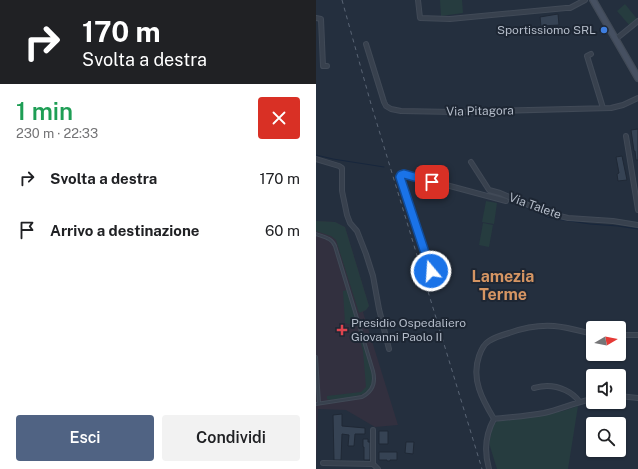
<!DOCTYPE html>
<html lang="it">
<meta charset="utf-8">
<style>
:root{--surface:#fff;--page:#f2f2f2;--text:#202124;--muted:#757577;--accent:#506383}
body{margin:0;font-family:"Public Sans",sans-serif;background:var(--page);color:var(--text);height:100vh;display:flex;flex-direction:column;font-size:15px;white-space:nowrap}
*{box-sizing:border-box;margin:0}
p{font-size:13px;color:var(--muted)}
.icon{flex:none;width:22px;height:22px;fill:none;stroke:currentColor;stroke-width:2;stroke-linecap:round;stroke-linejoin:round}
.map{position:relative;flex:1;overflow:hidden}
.panel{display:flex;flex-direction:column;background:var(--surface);width:316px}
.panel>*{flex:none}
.banner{background:#202124;color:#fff;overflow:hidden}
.needle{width:26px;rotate:80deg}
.fabs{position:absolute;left:270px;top:321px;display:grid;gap:8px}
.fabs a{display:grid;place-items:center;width:40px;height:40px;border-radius:4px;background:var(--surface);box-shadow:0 1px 3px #0004;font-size:20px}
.pin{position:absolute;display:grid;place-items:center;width:34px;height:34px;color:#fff;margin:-17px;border-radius:8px;box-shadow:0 2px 6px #0006}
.me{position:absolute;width:44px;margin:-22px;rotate:342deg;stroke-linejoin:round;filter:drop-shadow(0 0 3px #0008)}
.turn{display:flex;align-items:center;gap:14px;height:84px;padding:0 16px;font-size:18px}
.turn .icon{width:52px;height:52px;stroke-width:2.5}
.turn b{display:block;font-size:28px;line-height:34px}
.round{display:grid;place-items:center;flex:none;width:42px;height:42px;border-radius:4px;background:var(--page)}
.head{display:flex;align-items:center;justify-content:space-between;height:68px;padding:0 16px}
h1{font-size:24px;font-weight:600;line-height:30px;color:#1e9e55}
.cta{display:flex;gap:8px;margin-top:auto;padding:8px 16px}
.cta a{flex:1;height:46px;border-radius:4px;background:var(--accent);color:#fff;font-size:16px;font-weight:600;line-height:46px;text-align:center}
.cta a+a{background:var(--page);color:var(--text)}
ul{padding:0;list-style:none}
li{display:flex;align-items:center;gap:12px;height:52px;padding:0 16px}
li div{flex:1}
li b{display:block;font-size:15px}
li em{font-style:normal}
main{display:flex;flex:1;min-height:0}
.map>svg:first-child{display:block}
.medical{fill:#32303f}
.green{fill:#263c3f}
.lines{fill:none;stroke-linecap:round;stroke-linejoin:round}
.stream{stroke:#17263c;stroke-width:1}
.building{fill:#364354;stroke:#1f2835}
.lane-casing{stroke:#414a57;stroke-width:4}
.street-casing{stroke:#414a57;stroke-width:6}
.secondary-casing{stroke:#414a57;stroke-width:8}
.lane{stroke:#38414e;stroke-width:2}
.street{stroke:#38414e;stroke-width:4}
.secondary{stroke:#465061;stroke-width:5.5}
.rail{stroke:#5a6575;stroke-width:1;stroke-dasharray:4 4;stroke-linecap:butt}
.route-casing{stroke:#114b97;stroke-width:10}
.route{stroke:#1a73e8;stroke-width:7}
.shop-dot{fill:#3f7fe0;stroke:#1d2633;stroke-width:1.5}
.health-dot{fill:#e0444e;stroke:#1d2633;stroke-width:1.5}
.labels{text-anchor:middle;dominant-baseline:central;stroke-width:4;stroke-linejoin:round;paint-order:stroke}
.poi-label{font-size:12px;fill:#b4bcc9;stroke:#1d2633;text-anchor:end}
.street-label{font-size:12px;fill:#b4bcc9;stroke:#1d2633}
.district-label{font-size:16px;font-weight:bold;fill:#d59563;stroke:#1d2633}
</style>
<main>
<section class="panel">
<div class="banner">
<div class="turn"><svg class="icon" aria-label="right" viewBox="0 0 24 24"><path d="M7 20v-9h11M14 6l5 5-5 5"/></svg><div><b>170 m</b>Svolta a destra</div></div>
</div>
<div class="head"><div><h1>1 min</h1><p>230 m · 22:33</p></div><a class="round" style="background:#d93025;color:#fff"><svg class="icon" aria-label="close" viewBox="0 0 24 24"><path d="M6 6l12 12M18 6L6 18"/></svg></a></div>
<ul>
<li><svg class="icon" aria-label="right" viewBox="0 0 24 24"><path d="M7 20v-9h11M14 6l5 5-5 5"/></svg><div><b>Svolta a destra</b></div><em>170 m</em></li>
<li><svg class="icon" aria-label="arrive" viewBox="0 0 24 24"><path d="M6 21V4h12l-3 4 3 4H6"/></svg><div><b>Arrivo a destinazione</b></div><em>60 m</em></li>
</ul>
<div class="cta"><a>Esci</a><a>Condividi</a></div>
</section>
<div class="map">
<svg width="322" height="469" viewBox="0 0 322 469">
<rect width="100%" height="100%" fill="#242f3e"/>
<path class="medical" d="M0 221 19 222 29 227 53 306 50 310 47 312 82 425 59 427 30 410 2 409 0 467Z"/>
<path class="green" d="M124 0H146L147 13 125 16Z
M309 4 322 20 314 26 301 11Z
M170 201 181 203 178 224 166 222Z
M0 221 19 222 29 227 53 306 50 310 43 313 20 240 15 236 0 231Z
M167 223 177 225 173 247 163 245Z
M31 290 42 326H40L29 323 27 291Z
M43 335H44L57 375C58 381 56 388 51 392 45 397 22 399 14 400L11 399V396L45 392 50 387 47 351Z
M262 406 252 469H181L173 443 177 425 183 420 208 418 247 411Z"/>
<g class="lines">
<path class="stream" d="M0 155 17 159 68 167
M84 171 90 172
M110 178 186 197 232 217 240 219 274 224 302 226 322 229"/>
</g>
<path class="building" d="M242 14 243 25 225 26 224 17Z
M322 129V160H320L319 151H318L315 130Z
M306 156 311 180 302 181 301 174 303 173 300 157Z
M26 414V426L49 428V434H39L38 446H32L33 435 26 434 25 460H18L17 415Z
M63 431H72V444H63Z
M47 439H52V442H54V460H48V447H47Z
M90 442H98L97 454 89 453Z
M63 452H81V460H74V461H71V460H63Z"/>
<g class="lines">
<defs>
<path id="lane" d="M0 234C8 237 16 238 19 246L57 371C60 383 56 392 46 397L0 404
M0 357 3 403"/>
<path id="street" d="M102 0 104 18 134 19 250 8H254L269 0
M0 18 5 19 7 66H11
M300 39 322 21
M50 44 68 102 70 106 75 109 85 111 138 112 295 108 307 105 322 98
M275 54 271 56 287 108
M310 136 322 210
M0 159 23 166 26 168V191L31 215 34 223 41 231 50 254 57 276 63 309 73 349
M155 162 173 190 184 193 231 213 252 218 297 221 322 225
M119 285 88 188 84 177 85 175 89 174 190 201
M303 335H322
M218 388C222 387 227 386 231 386 244 386 256 392 263 401
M303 396 322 398
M178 419C166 399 155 379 163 356 165 350 168 344 173 341 179 337 186 335 193 333 207 328 223 325 238 326 251 327 264 331 277 334
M178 419C195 417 212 416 228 413 245 409 260 402 277 399
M57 430V464L62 469
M7 463 57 464
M173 469C168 451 169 435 178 419"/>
<path id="secondary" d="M277 0 322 78"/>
</defs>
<use href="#lane" class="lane-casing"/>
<use href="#street" class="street-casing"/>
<use href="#secondary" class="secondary-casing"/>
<use href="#lane" class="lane"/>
<use href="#street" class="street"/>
<use href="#secondary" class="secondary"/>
<path class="rail" d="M26 0 55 104 166 469"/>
</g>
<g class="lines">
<defs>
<path id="route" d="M115 271 84 177 85 175 88 174 116 182"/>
</defs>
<use href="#route" class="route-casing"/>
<use href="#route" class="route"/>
</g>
<circle class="shop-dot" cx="288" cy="30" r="4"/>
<path class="health-dot" d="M24 324h4v4h4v4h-4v4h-4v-4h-4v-4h4z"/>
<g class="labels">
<g class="poi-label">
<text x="280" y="30">Sportissiomo SRL</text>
<text x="35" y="323" text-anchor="start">Presidio Ospedaliero<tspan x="35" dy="14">Giovanni Paolo II</tspan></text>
</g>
<g class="street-label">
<text transform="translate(164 111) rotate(-1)">Via Pitagora</text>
<text transform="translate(219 206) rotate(20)">Via Talete</text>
</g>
<g class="district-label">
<text x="187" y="276">Lamezia<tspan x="187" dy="18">Terme</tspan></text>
</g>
</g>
</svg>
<div class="fabs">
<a><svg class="needle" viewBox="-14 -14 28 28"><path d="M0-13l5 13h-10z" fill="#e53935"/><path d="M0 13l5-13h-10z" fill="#757577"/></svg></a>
<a><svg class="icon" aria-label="sound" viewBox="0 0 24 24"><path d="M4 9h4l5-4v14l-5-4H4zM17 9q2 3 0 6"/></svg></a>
<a><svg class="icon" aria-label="search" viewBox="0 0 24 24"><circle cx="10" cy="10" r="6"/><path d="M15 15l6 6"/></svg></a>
</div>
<div class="pin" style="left:116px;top:182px;background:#d93025"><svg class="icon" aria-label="arrive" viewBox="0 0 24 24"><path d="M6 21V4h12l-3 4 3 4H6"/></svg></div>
<svg class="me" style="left:115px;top:271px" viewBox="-20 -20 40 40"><circle r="17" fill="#1a73e8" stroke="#fff" stroke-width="3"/><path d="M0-11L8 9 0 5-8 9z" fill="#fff"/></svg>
</div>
</main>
